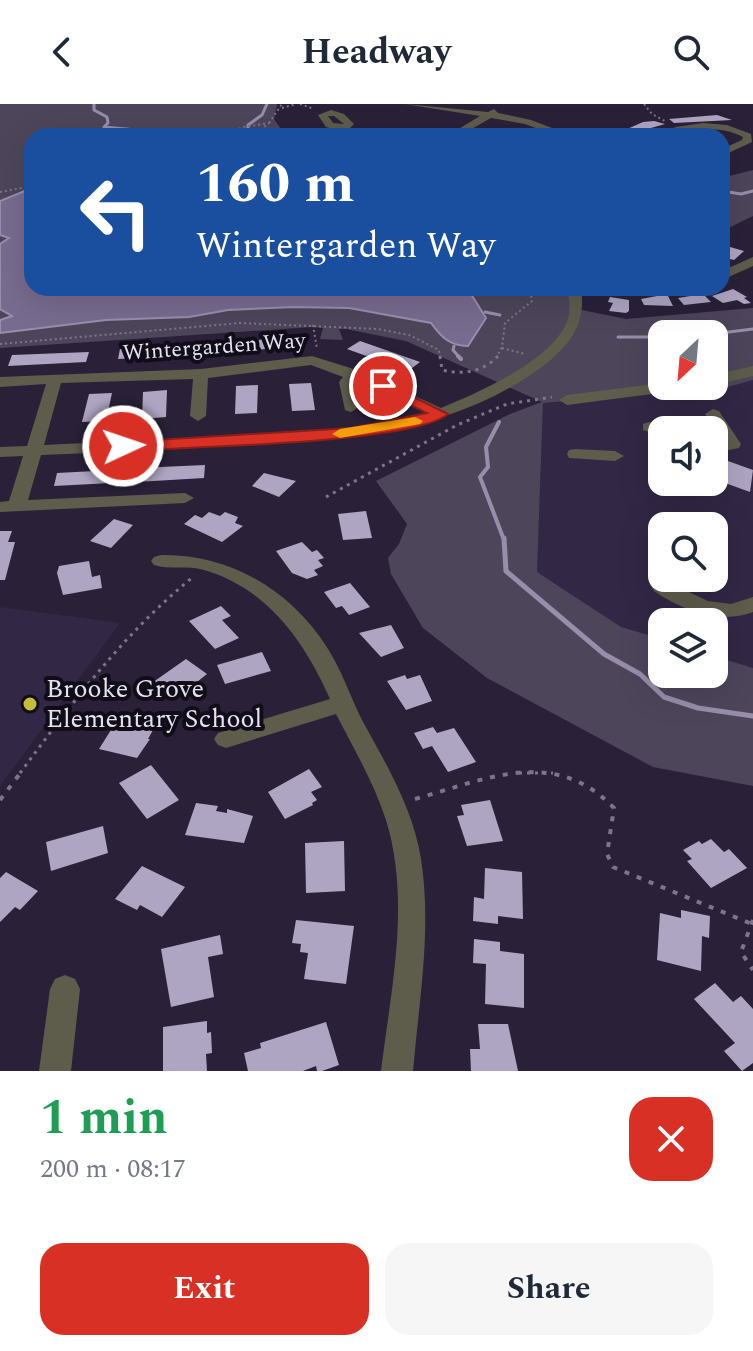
<!DOCTYPE html>
<meta charset="utf-8">
<style>
:root{--surface:#fff;--page:#f6f6f7;--text:#1f2937;--muted:#747a83;--accent:#d93025}
body{margin:0;font-family:Spectral,serif;background:var(--page);color:var(--text);height:100vh;display:flex;flex-direction:column;font-size:30px;white-space:nowrap}
*{box-sizing:border-box;margin:0}
p{font-size:26px;color:var(--muted)}
.icon{flex:none;width:44px;height:44px;fill:none;stroke:currentColor;stroke-width:2;stroke-linecap:round;stroke-linejoin:round}
.map{position:relative;height:967px;overflow:hidden}
.details{display:flex;flex-direction:column;background:var(--surface);flex:1}
.details>*{flex:none}
.banner{position:absolute;left:24px;top:24px;width:706px;height:168px;border-radius:24px;box-shadow:0 8px 32px #0002;background:#1a4fa0;color:#fff;overflow:hidden}
.needle{width:52px;rotate:206deg}
.controls{position:absolute;left:648px;top:216px;display:grid;gap:16px}
.controls a{display:grid;place-items:center;width:80px;height:80px;border-radius:16px;background:var(--surface);box-shadow:0 8px 32px #0002;font-size:40px}
.pin{position:absolute;display:grid;place-items:center;width:68px;height:68px;color:#fff;margin:-34px;border:4px solid #fff;border-radius:50%;box-shadow:0 2px 8px #0007}
.me{position:absolute;width:88px;margin:-44px;rotate:87deg;stroke-linejoin:round;filter:drop-shadow(0 0 6px #0008)}
.turn{display:flex;align-items:center;gap:28px;height:168px;padding:0 40px;font-size:36px}
.turn .icon{width:104px;height:104px;stroke-width:2.5}
.turn b{display:block;font-size:56px;line-height:68px}
.round{display:grid;place-items:center;flex:none;width:84px;height:84px;border-radius:24px;background:var(--page)}
.head{display:flex;align-items:center;justify-content:space-between;height:136px;padding:0 40px}
h1{font-size:48px;font-weight:700;line-height:60px;color:#1e9e55}
.action{display:flex;gap:16px;margin-top:auto;padding:16px 40px}
.action a{flex:1;height:92px;border-radius:24px;background:var(--accent);color:#fff;font-size:32px;font-weight:700;line-height:92px;text-align:center}
.action a+a{background:var(--page);color:var(--text)}
header{display:flex;justify-content:space-between;align-items:center;height:104px;padding:0 40px;background:var(--surface);font-size:36px;font-weight:700}
.map>svg:first-child{display:block}
.built{fill:#322745;fill-rule:evenodd}
.green{fill:#4d465b;fill-rule:evenodd}
.water{fill:#776b8f;stroke:#988eac;stroke-width:2}
.lines{fill:none;stroke-linecap:round;stroke-linejoin:round}
.stream-far2{stroke:#988eac;stroke-width:3}
.stream-far1{stroke:#988eac;stroke-width:4}
.stream{stroke:#988eac;stroke-width:5}
.building{fill:#aea5c2}
.path-far2{stroke:#7d758a;stroke-width:2;stroke-dasharray:2 3;stroke-linecap:butt}
.path-far1{stroke:#7d758a;stroke-width:3;stroke-dasharray:3 5;stroke-linecap:butt}
.path{stroke:#7d758a;stroke-width:4;stroke-dasharray:5 8;stroke-linecap:butt}
.minor{fill:#5e5d4c;fill-rule:evenodd}
.route{fill:#d93025;stroke:#8d1f18;stroke-width:2}
.slow{fill:#f59e0b}
.poi-dot{fill:#c5bc3d;stroke:#110d18;stroke-width:3}
.labels{text-anchor:middle;dominant-baseline:central;stroke-width:8;stroke-linejoin:round;paint-order:stroke}
.far-street-label{font-size:22px;fill:#e6e1f1;stroke:#110d18}
.poi-label{font-size:26px;fill:#e6e1f1;stroke:#110d18;text-anchor:start}
</style>
<header><svg class="icon" aria-label="back" viewBox="0 0 24 24"><path d="M15 5l-7 7 7 7"/></svg>Headway<svg class="icon" aria-label="search" viewBox="0 0 24 24"><circle cx="10" cy="10" r="6"/><path d="M15 15l6 6"/></svg></header>
<div class="map">
<svg width="753" height="967" viewBox="0 0 753 967">
<rect width="100%" height="100%" fill="#2a2139"/>
<path class="built" d="M753 275V564L714 552V518H662V535L621 523 537 468 543 299 724 284ZM662 326H714V378H662ZM662 422H714V474H662Z
M0 503 120 519 0 682Z"/>
<path class="green" d="M0 0H277L274 15 283 28 268 32H32V184H574L577 205 626 215 753 204V276L724 284 543 299 537 468 621 523 662 535V570H714V552L753 564V682L653 663 487 574 423 524 391 470 388 454 399 440 407 420 376 377 510 310 542 298 406 237 346 225H339L343 236 320 235 323 224 312 223 0 244ZM662 230H714V282H662Z
M753 66V112L722 127V74Z"/>
<path class="water" d="M32 84V184H473L471 190 486 214 468 242C450 242 441 233 431 219L349 204 294 203 228 206 189 213 106 216 0 229V216L12 212 0 205V140L9 134 0 131V97Z"/>
<g class="lines">
<path class="stream-far2" d="M94 0V6L107 13 108 19 104 23 147 27 150 32
M234 32 248 26V21L262 11 267 0
M722 87 741 90 753 87
M485 208 500 211
M713 230 753 225
M618 233H662
M454 242 453 246 460 254"/>
<path class="stream-far1" d="M458 252 461 255
M499 318 486 343 488 363 480 373 504 436"/>
<path class="stream" d="M504 434 506 467 604 550 640 570 664 593 698 604 753 612"/>
</g>
<path class="building" d="M717 11 732 16 674 19 669 15Z
M654 17 665 20 630 30 634 32 616 30 643 18Z
M730 143 744 147 734 156 722 153V146Z
M733 185 747 193 744 194 751 199 744 200 737 196 723 199 712 192Z
M703 190 711 198 684 201 678 194Z
M657 192H668L673 202 644 201 641 195Z
M610 193 629 196V207L626 209 609 207 613 199 608 198Z
M298 231 302 241 228 249 225 240Z
M360 237 420 258 408 267 347 245Z
M195 241 194 251 118 255 120 245Z
M89 248 86 258 8 262 12 251Z
M311 279 315 306 292 307 289 280Z
M258 281 257 309 235 310 236 282Z
M167 286 166 313 142 315 143 288Z
M112 289 106 317 82 318 89 290Z
M714 352 753 366 750 388 714 375Z
M205 361 204 374 136 378 138 364Z
M114 366 111 379 54 382 57 369Z
M264 369 296 377 279 393 252 382Z
M366 407 372 434 343 436 338 410Z
M209 408 220 412 225 408 238 413 235 419 243 422 222 438 184 420 195 411 202 414Z
M114 415 133 421 111 444 90 437Z
M0 427H12L8 438H15L5 476H0Z
M302 438 312 448 317 446 324 454 318 456 323 462 314 466 318 471 307 475 292 469 276 447Z
M89 457 92 473 100 471 102 484 63 491 57 469 59 462Z
M350 479 370 503 349 511 342 502 336 504 324 488Z
M221 502 231 512 222 516 239 534 215 545 189 517Z
M391 521 404 544 381 553 359 529Z
M262 548 271 567 225 580 217 561Z
M186 555 207 570 192 582 169 596 149 581Z
M405 571 407 575 420 571 432 597 406 606 387 577Z
M137 607 155 611 148 625 153 626 148 635H150L137 654 99 645 116 618 129 621Z
M433 623 437 629 454 624 476 658 448 668 432 642 423 645 414 629Z
M151 661 179 696 147 715 119 679Z
M309 665 322 683 311 688 317 696 312 699 313 701 285 715 268 688Z
M490 696 503 737 467 742 457 712 464 711 461 701Z
M196 699 218 702 216 707 227 709V705L253 712 244 739 185 731Z
M103 722 108 749 51 767 46 738Z
M711 735 724 748 729 745 747 764 711 784 687 757 692 755 683 746 699 737 702 740Z
M344 737 345 787 306 789 305 739Z
M142 762 185 783 162 813 140 801 137 806 115 795Z
M485 764 522 768 523 815 498 812V820L473 817 474 793 484 795Z
M6 768 38 787 20 806 15 803 0 818V774Z
M681 806 710 812 709 834 702 832 701 867 657 856 660 809 681 814Z
M296 816 354 822 346 880 304 875 308 849 300 848 301 840 292 839Z
M220 831 223 850 208 853 214 893 171 903 161 845Z
M474 835 500 838V847L524 850V904L485 900 486 860 473 859Z
M715 879 733 898 741 892 753 905V959L742 967 724 947 735 939 694 895Z
M207 917V929L211 928 212 949 206 950 207 967H163V923Z
M326 918 339 961 322 967H317L316 962 303 967H248L244 949 261 944 260 939Z
M478 920H508L518 967H471L470 945H480Z"/>
<g class="lines">
<path class="path-far2" d="M300 0 314 5
M644 0 652 10 665 17
M282 4 296 0
M269 19 282 0
M220 32 244 23 269 19 253 32
M0 88 32 82
M313 221 317 245
M0 240 240 219 378 225 409 231 439 246 440 254
M502 244 525 250
M496 254 502 243 505 219 532 197 530 184"/>
<path class="path-far1" d="M440 252 442 266C463 271 483 268 498 252
M326 393 457 321 507 300 552 293
M20 669C73 598 124 529 193 473
M519 669H553"/>
<path class="path" d="M415 695C487 675 554 642 614 704L607 750 613 763 752 820
M0 696 22 667
M753 816 741 848 753 866"/>
<path class="minor" d="M405 0 488 8 494 5 498 9 531 16 568 30 599 29 604 32H557L525 20 491 14 459 32H447L480 12Z
M331 6 344 10 354 20 349 25 356 32H346L341 27 326 23 318 11ZM328 12H334L344 20 333 19Z
M703 19 727 21 751 30 752 38 722 52V45L742 36 743 33C711 17 685 32 652 32L676 23Z
M753 153V162L722 176V167Z
M567 184H581C587 221 568 244 539 265 443 334 326 338 212 343 155 346 98 349 41 351L28 396 185 389 194 394 185 399 0 408V398L9 397 23 352 0 353V343L27 342 46 280 0 283V273L201 265 312 252 360 267 441 304C477 289 555 256 568 215 571 205 569 194 567 184ZM311 261 343 273 339 278 345 306 351 308 359 303 356 278 427 309 382 319 312 328 44 341 61 279 193 275 190 312 198 317 206 312 208 274Z
M753 262V272L714 281V271Z
M662 279V282H683L675 287 567 301 559 296 567 291Z
M713 305 719 307 741 340 739 344 714 349V339L723 337 705 310Z
M649 318 668 324 670 326H662V332L643 326V320Z
M575 345 615 347 624 352 615 357 569 354 567 350 569 346Z
M161 451C230 450 291 486 328 545 342 567 350 592 362 616 386 660 413 704 421 755 432 825 419 897 413 967H381C391 885 411 797 386 716 374 679 354 645 336 610L226 644 218 641 214 635 218 629 330 595C305 538 267 484 204 466 187 461 170 466 154 461L151 457 154 453Z
M661 475 708 497 731 500 753 493V508C719 521 682 506 654 487L651 482Z
M65 871 75 875 80 885 71 967H39L50 885 55 875Z"/>
</g>
<path class="route" d="M383 278 448 310C412 340 181 343 123 347L115 342 123 338 351 324 427 309 378 285V279Z"/>
<path class="slow" d="M415 313 423 317 420 320 340 334 332 330 340 325Z"/>
<circle class="poi-dot" cx="30" cy="600" r="8"/>
<g class="labels">
<g class="far-street-label">
<text transform="translate(214 243) rotate(-4)">Wintergarden Way</text>
</g>
<g class="poi-label">
<text x="46" y="585">Brooke Grove<tspan x="46" dy="30">Elementary School</tspan></text>
</g>
</g>
</svg>
<div class="controls">
<a><svg class="needle" viewBox="-14 -14 28 28"><path d="M0-13l5 13h-10z" fill="#e53935"/><path d="M0 13l5-13h-10z" fill="#747a83"/></svg></a>
<a><svg class="icon" aria-label="sound" viewBox="0 0 24 24"><path d="M4 9h4l5-4v14l-5-4H4zM17 9q2 3 0 6"/></svg></a>
<a><svg class="icon" aria-label="search" viewBox="0 0 24 24"><circle cx="10" cy="10" r="6"/><path d="M15 15l6 6"/></svg></a>
<a><svg class="icon" aria-label="layers" viewBox="0 0 24 24"><path d="M12 4l9 5-9 5-9-5zM3 14l9 5 9-5"/></svg></a>
</div>
<div class="pin" style="left:383px;top:282px;background:#d93025"><svg class="icon" aria-label="arrive" viewBox="0 0 24 24"><path d="M6 21V4h12l-3 4 3 4H6"/></svg></div>
<svg class="me" style="left:123px;top:342px" viewBox="-20 -20 40 40"><circle r="17" fill="#d93025" stroke="#fff" stroke-width="3"/><path d="M0-11L8 9 0 5-8 9z" fill="#fff"/></svg>
<div class="banner">
<div class="turn"><svg class="icon" aria-label="left" viewBox="0 0 24 24"><path d="M17 20v-9H6M10 6l-5 5 5 5"/></svg><div><b>160 m</b>Wintergarden Way</div></div>
</div>
</div>
<section class="details">
<div class="head"><div><h1>1 min</h1><p>200 m · 08:17</p></div><a class="round" style="background:#d93025;color:#fff"><svg class="icon" aria-label="close" viewBox="0 0 24 24"><path d="M6 6l12 12M18 6L6 18"/></svg></a></div>
<div class="action"><a>Exit</a><a>Share</a></div>
</section>
